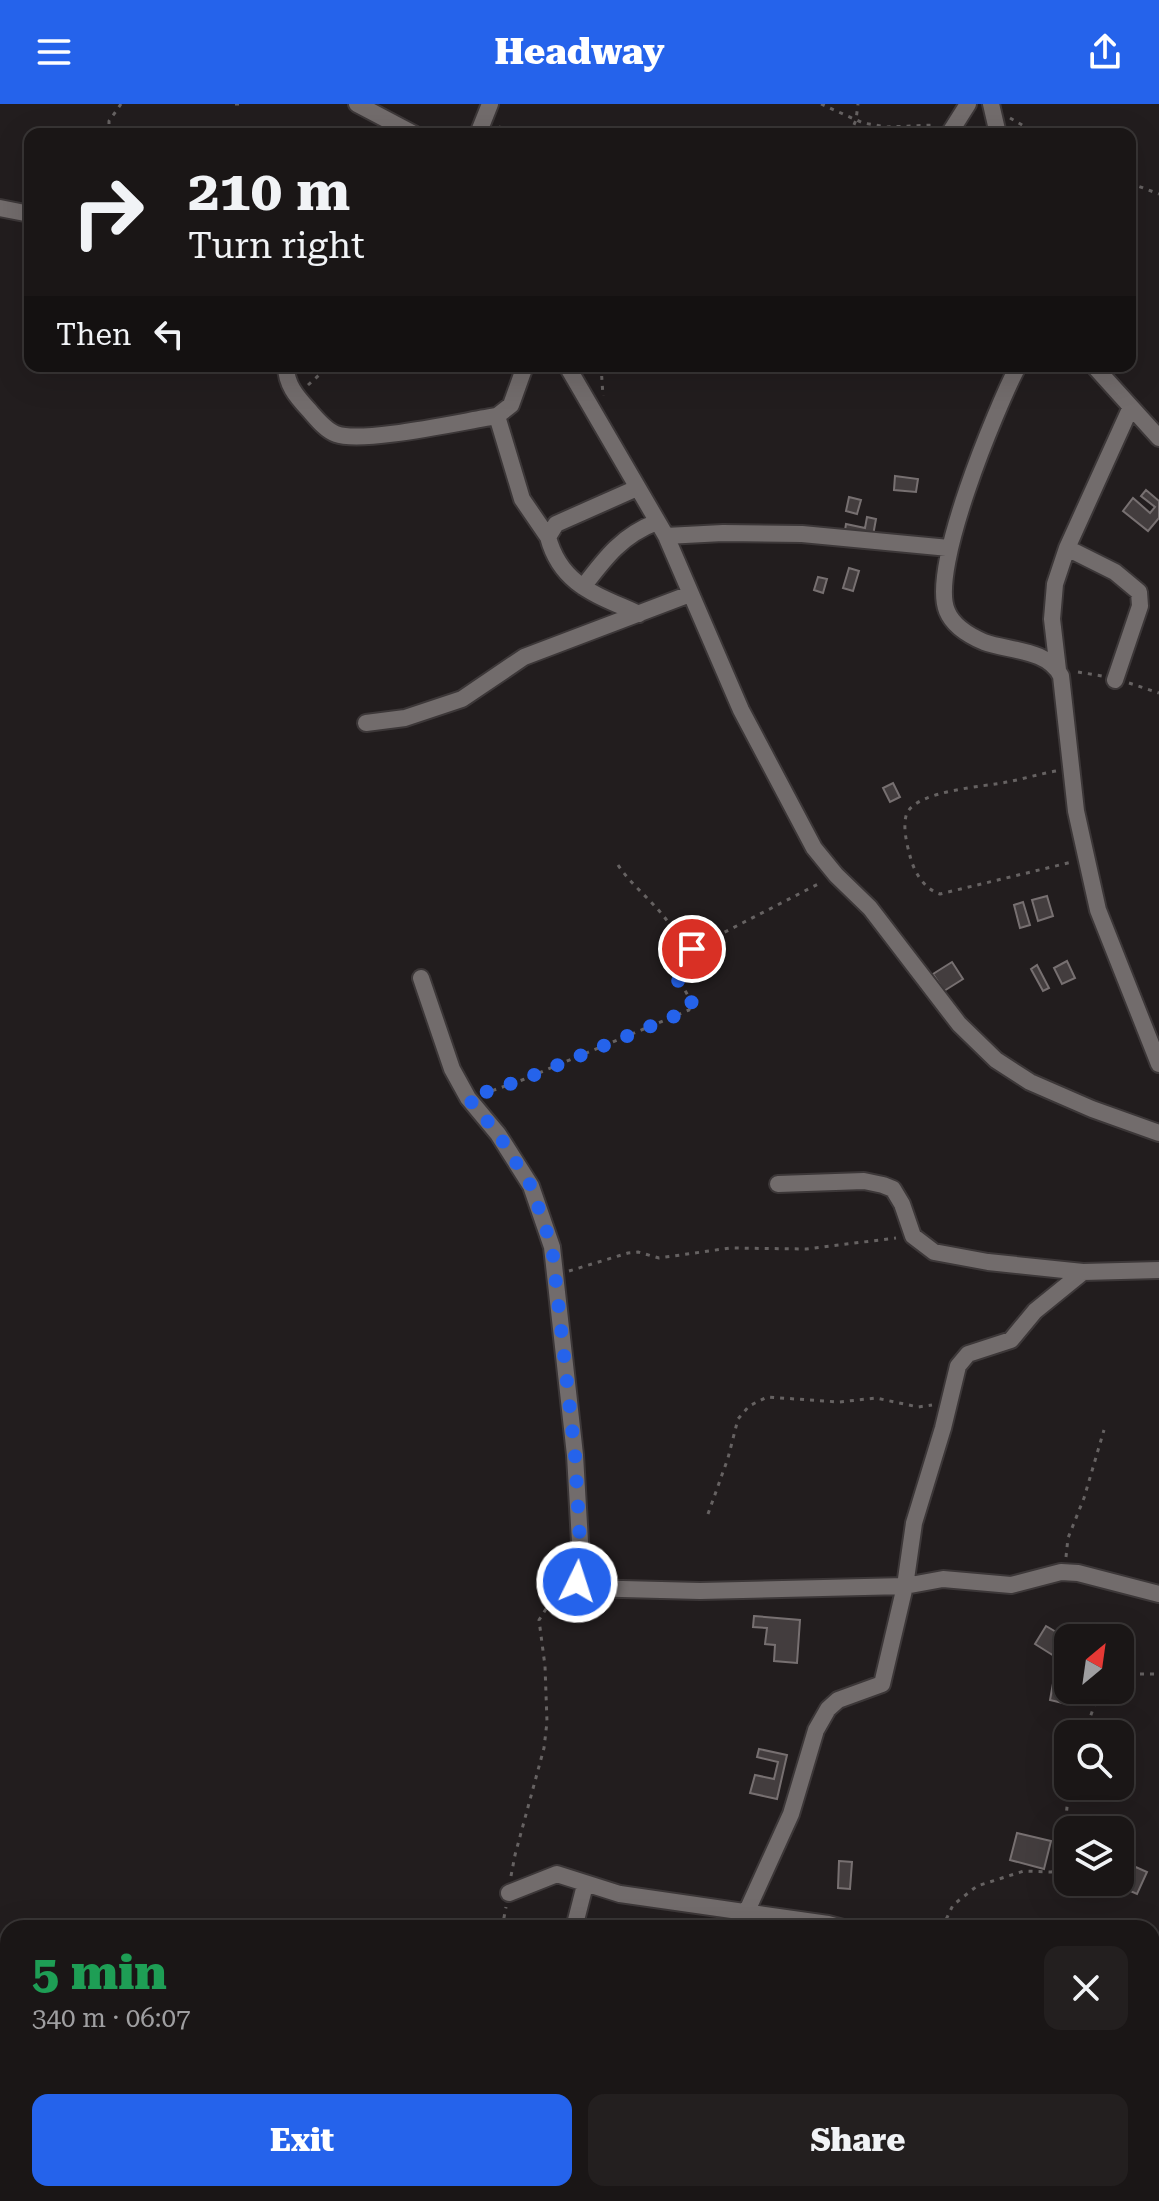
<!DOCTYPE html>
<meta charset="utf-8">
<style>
:root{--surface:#1a1616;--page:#231f1f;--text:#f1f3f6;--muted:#9f9fa1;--line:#383535;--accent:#2563eb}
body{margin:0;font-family:"Roboto Serif",serif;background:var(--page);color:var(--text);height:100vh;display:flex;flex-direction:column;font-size:30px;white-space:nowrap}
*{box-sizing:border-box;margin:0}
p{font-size:26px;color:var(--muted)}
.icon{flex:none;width:44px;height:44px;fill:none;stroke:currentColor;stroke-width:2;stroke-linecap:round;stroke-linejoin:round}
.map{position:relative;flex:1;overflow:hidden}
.details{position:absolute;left:0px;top:1816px;width:1160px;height:282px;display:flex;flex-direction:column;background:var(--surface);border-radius:24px 24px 0 0;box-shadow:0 8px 32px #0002,0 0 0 2px var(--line)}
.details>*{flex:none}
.hud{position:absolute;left:24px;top:24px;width:1112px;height:244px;border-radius:16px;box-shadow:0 8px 32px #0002,0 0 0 2px var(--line);background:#1a1616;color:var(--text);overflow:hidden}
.needle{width:52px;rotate:29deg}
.tools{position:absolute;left:1054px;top:1520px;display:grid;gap:16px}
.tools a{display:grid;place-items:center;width:80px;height:80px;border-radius:16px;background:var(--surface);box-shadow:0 8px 32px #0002,0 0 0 2px var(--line);font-size:40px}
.pin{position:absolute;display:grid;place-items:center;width:68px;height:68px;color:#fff;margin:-34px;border:4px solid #fff;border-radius:50%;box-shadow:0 2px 8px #0007}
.me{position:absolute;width:88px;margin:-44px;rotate:4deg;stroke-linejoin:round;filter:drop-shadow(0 0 6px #0008)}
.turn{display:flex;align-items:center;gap:28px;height:168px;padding:0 32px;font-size:36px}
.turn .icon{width:104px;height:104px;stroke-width:2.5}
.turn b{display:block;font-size:56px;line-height:68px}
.then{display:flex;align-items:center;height:76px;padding:0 32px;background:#0003;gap:16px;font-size:30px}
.round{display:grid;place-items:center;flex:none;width:84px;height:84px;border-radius:16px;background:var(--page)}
.headline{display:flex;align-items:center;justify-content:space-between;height:136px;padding:0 32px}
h1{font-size:48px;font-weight:800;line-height:60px;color:#1e9e55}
.action{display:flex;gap:16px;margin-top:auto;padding:16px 32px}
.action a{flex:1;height:92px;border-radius:16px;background:var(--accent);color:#fff;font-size:32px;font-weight:800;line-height:92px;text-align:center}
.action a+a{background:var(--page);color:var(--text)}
header{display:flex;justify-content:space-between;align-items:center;height:104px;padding:0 32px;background:var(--accent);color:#fff;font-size:36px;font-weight:800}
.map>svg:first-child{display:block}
.building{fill:#433d3e;stroke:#777071;stroke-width:2}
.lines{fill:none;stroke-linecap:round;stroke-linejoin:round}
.minor-casing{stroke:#3c3738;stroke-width:20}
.path{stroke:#666262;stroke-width:3;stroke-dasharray:4 6;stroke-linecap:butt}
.minor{stroke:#726c6c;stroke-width:16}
.route{stroke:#2563eb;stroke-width:14;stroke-dasharray:0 25.2}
</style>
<header><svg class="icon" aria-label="menu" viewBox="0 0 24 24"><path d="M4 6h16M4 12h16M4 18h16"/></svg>Headway<svg class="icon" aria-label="share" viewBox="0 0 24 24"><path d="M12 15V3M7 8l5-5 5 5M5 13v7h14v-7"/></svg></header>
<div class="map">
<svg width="1159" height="2097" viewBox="0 0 1159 2097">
<rect width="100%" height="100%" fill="#221d1e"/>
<path class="building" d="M895 372 918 375 916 388 894 386Z
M1146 386 1159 397V414L1148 427 1123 407 1133 394 1150 409 1155 403 1141 392Z
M849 393 861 396 857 410 846 407Z
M867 413 876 415 872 437 844 432 846 420 865 424Z
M849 464 859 467 853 487 843 484Z
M818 473 827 475 823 489 814 486Z
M893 679 900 693 890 698 883 684Z
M1047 792 1053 812 1038 817 1032 796Z
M1023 798 1030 821 1020 824 1014 801Z
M1067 857 1075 874 1062 880 1054 864Z
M952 858 963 875 944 887 933 870Z
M1037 861 1049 884 1043 887 1031 865Z
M754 1512 800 1516 797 1559 774 1557 775 1541 765 1540 767 1524 753 1523Z
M1046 1522 1068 1535V1548L1062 1557 1035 1540Z
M1054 1574 1068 1576V1586H1070L1067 1600 1050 1596Z
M759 1645 787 1651 777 1695 750 1689 755 1671 774 1675 778 1658 757 1653Z
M1017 1729 1051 1737 1044 1765 1010 1756Z
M1120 1756 1147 1768 1137 1790 1110 1778H1120Z
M839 1757 852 1758 850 1785 838 1784Z
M1057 2090H1062L1080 2096 1055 2097Z"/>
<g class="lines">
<defs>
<path id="minor" d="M357 0 414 30
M991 0 998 30
M478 30 490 0
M949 30 968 0
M0 104 30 110
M286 262C286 280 296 292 308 305 316 314 325 326 336 330 363 340 464 317 497 312L511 301 525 262
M567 262 666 432 741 606 814 744 836 771 870 804 959 920 996 956 1030 978 1092 1005 1159 1029
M1018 262C996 305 929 465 947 507 953 522 970 532 984 538 1008 547 1048 545 1061 572L1076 707 1098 806 1159 960
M1094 262 1159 334
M497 312 522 395 548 433
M637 384 556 420 548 433C561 482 598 491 639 510
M666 432 723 429 802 430 949 444
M1067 444 1115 468 1139 488 1140 502 1115 576
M583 483C605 454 622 431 657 418
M1058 566 1052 515 1055 480 1067 444 1130 305
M366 619 405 614 462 595 524 553 690 490
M421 874 452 965 468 994 498 1030 531 1082 552 1143 575 1351 580 1438 577 1478 583 1484 700 1487 905 1482 943 1475 1011 1481 1061 1468 1078 1469 1159 1490
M778 1080 864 1077 883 1081 893 1085 902 1100 913 1132 934 1148 988 1158 1083 1168 1159 1166
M509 1789 557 1770 620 1790 828 1820 843 1824
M746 1809 791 1710 816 1626 828 1605 838 1596 882 1580 905 1482 914 1419 943 1324 958 1262 968 1250 1011 1236 1035 1207 1083 1168
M574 1824 585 1781
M1152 1951 1159 1870
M602 2090 614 2094
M523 2097 527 2090
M872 2097 873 2090
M1135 2097 1152 2090"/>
</defs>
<use href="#minor" class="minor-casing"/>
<path class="path" d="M235 0H241
M821 0 863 19 887 23 935 21
M1010 14 1038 30
M499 23 522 30
M109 30V17L121 0
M850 30 856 16 858 0
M1130 79 1159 90
M601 262 603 292
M308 281 329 262
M1078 568 1102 572
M1129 579 1159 589
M1056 667C1039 670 1023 675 1007 678 983 683 919 686 907 709 902 721 907 741 910 752 914 768 924 785 940 790L1072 758
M618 761C632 782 653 797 668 818 676 828 677 842 692 845L822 778
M483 990 522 976 689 906 692 899C674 865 673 876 696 844
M569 1167 628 1149 638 1148 659 1154 730 1144 806 1145 896 1134
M708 1410 728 1354 738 1315 749 1302 767 1293 839 1298 876 1294 918 1303 932 1301
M1066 1453 1068 1434 1084 1394 1104 1326
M1120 1570H1159
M1084 1630 1100 1586
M511 1772 515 1751 544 1644 547 1618 545 1562 539 1516 546 1505 568 1491
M502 1824 506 1803
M942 1824 953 1801 977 1782 1024 1767 1051 1768 1058 1766 1062 1756 1069 1682"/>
<use href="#minor" class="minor"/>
</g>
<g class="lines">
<path class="route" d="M577 1478 580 1438 575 1351 552 1143 531 1082 498 1030 468 994 522 976 689 906 692 899 677 875 680 865 696 844 692 845"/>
</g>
</svg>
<div class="tools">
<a><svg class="needle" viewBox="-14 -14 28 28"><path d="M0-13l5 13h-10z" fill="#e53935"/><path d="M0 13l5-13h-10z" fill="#9f9fa1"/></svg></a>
<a><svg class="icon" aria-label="search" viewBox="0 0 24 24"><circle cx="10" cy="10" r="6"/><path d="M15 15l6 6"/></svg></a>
<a><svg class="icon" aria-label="layers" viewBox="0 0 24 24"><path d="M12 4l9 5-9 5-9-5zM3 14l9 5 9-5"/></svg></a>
</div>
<div class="pin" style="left:692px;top:845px;background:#d93025"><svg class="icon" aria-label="arrive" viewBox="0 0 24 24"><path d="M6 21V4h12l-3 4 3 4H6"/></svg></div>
<svg class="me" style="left:577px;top:1478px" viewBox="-20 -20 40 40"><circle r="17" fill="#2563eb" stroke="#fff" stroke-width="3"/><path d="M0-11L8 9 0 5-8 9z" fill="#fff"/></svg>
<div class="hud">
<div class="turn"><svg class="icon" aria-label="right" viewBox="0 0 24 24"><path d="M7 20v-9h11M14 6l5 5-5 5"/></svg><div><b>210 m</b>Turn right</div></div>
<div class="then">Then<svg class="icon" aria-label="left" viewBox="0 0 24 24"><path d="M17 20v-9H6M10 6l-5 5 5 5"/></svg></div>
</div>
<section class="details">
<div class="headline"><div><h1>5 min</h1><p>340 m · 06:07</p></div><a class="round"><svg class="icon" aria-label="close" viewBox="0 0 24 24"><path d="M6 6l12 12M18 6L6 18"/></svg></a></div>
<div class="action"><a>Exit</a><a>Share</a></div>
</section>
</div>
